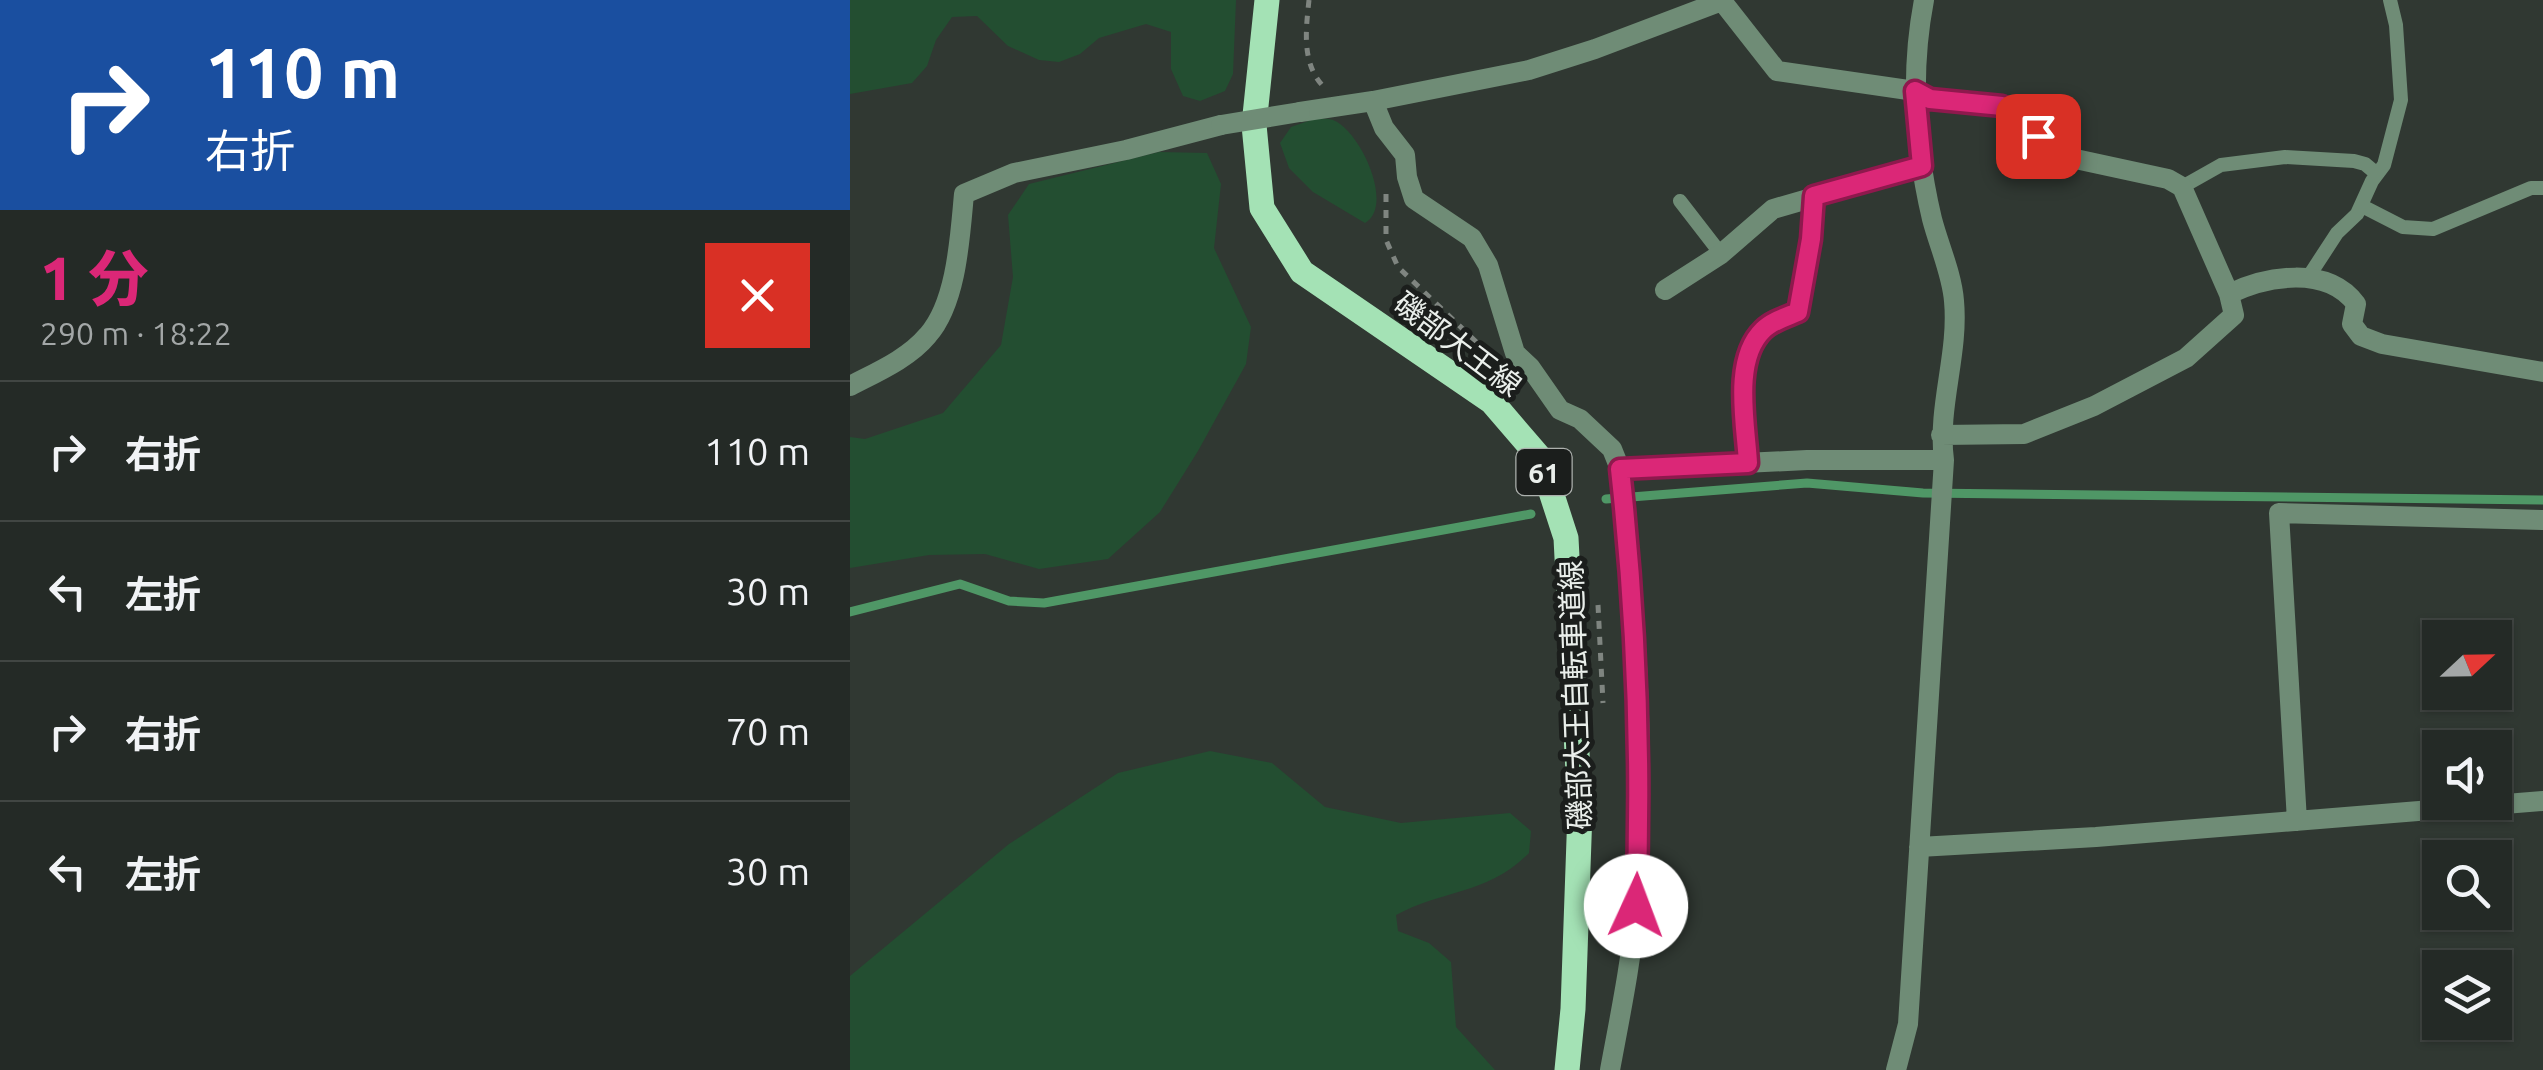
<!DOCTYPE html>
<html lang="ja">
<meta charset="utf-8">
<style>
:root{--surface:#242a26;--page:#303632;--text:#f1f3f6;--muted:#a3a7a7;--line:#414643;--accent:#db2777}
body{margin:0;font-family:Ubuntu,"Noto Sans JP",sans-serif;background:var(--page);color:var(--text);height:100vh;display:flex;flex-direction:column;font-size:38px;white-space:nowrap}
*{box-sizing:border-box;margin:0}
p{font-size:32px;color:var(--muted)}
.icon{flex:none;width:55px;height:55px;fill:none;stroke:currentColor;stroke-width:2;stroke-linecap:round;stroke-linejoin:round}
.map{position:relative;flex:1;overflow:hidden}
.side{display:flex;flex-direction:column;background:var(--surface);width:850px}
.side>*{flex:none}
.banner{background:#1a4fa0;color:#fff;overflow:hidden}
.needle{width:65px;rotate:68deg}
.buttons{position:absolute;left:1572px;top:620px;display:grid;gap:20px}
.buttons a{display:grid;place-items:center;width:90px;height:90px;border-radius:0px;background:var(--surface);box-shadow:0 2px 8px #0004,0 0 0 2px var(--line);font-size:50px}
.pin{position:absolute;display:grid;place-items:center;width:85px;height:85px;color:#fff;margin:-42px;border-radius:20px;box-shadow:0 5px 15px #0006}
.me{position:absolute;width:110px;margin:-55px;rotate:2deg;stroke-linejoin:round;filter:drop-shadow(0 0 8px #0008)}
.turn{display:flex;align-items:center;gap:35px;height:210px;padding:0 40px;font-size:45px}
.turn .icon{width:130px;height:130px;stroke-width:2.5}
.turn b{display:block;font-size:70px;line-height:85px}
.round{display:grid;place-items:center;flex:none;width:105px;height:105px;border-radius:0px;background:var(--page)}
.overview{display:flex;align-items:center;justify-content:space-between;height:170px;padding:0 40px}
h1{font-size:60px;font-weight:800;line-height:75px;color:var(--accent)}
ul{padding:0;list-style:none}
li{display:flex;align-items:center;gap:30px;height:140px;padding:0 40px;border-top:2px solid var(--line)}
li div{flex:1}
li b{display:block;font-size:38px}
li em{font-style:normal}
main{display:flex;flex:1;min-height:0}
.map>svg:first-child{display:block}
.green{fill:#234e31}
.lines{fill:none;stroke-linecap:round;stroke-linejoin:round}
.stream{stroke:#4f9766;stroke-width:9}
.path{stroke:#7f8580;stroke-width:5;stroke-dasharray:8 8;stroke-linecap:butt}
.service{stroke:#6f8c76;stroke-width:14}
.minor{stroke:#6f8c76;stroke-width:20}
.primary{stroke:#a4e2b5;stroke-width:25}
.minor-bridge{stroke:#6f8c76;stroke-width:20}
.route-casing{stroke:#8e194d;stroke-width:25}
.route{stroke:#db2777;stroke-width:18}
.labels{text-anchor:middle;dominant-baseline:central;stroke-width:10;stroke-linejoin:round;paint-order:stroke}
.shield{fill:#1b1e1c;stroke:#acb0ad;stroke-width:2.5}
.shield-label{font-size:28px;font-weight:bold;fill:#eaefeb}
.street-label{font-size:30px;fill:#eaefeb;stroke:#1b1e1c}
</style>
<main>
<section class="side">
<div class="banner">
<div class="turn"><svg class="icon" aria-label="right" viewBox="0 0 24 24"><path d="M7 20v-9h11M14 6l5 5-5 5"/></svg><div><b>110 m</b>右折</div></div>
</div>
<div class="overview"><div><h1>1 分</h1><p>290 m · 18:22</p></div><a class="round" style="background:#d93025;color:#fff"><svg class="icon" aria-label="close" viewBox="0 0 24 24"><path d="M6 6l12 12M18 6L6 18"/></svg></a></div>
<ul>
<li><svg class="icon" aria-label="right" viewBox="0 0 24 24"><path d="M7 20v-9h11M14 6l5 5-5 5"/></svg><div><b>右折</b></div><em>110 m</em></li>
<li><svg class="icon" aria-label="left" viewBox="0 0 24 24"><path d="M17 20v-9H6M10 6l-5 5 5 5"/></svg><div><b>左折</b></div><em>30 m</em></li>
<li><svg class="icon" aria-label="right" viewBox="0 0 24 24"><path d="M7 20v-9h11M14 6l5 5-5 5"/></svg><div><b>右折</b></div><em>70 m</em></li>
<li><svg class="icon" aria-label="left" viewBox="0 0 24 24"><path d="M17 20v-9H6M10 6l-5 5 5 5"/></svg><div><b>左折</b></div><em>30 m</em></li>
</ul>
</section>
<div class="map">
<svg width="1693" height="1070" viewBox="0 0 1693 1070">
<rect width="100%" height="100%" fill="#303832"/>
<path class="green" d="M0 0H386L383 74 375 91 350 101 333 96 321 69V32L296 24 249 38 230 54 209 62 189 60 158 46 127 16 102 17 86 40 77 66 62 83 0 94Z
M467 118C472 119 478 118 483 120 510 130 545 206 515 223L463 192 439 168 430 143 441 127Z
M309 152 357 153 371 184 364 248 401 327 396 364 348 451 310 512 258 559 189 569 135 554 79 555 0 568V437L15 439 93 413 151 345 163 277 158 215 179 184Z
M360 751 422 763 475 807 551 823 660 813 681 831 679 853C637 895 594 889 546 915L548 931 579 943 601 962 606 1027 645 1070H0V976L159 844 268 773Z"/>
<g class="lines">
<path class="stream" d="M756 499 957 483 1073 493 1693 500
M0 612 110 584 159 601 194 603 681 514"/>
<path class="path" d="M459 0C456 29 451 64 474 87
M536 194V240L548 267 641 356
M748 605 753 703"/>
<path class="service" d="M1332 187 1371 165 1435 157 1504 161 1515 164 1527 174
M830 201 871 254
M1512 206 1553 227 1583 229 1681 188H1693
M1457 279 1487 233 1507 214 1522 181 1534 165 1551 100 1546 25 1540 0
M897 463C896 425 882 360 913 330 922 321 936 317 948 312L961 239 964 196"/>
<path class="minor" d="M523 101 679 70 745 49 872 1 927 71 1065 91 1081 99 1152 106 1169 117 1207 155 1318 179 1332 187 1379 294
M450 112 523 101 534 128 555 155 557 177 564 199 622 238 638 265 665 353 680 367 710 410 730 419 762 449 770 469 957 460H1094
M815 290 871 254 923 209 1072 166
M0 386C27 372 58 359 78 335 107 302 110 236 114 194L164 173 276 150 371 125
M1091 435 1174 434 1244 406 1336 358 1384 315 1379 294C1416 276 1477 265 1506 304L1502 324 1511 336 1532 344 1693 372
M1447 821 1429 513 1693 520
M1069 847 1246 837 1693 801
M760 1070C770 1016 782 959 786 904 796 760 787 612 770 469
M1046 1070 1058 1024 1094 460C1087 407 1109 354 1104 301 1102 274 1089 246 1082 219 1065 147 1060 73 1074 0"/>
<path class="primary" d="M417 0 404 125 412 208 452 272 642 402 690 458 716 538 730 811 723 1009 717 1070"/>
<path class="minor-bridge" d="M371 125 450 112"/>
</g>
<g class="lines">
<defs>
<path id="route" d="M786 906C792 760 786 615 770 469L898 463C896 425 882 360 913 330 922 321 936 317 948 312L961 239 964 196 1072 166 1065 91 1080 99 1152 106 1188 136"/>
</defs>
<use href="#route" class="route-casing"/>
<use href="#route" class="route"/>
</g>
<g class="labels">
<rect class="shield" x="666.5" y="449" width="55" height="46" rx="8"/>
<g class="shield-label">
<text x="694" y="472">61</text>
</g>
<g class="street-label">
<text transform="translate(608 344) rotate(37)">磯部大王線</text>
<text transform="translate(725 695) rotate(-92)">磯部大王自転車道線</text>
</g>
</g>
</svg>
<div class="buttons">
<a><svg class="needle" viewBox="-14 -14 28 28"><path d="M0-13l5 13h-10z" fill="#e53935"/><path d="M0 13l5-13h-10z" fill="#a3a7a7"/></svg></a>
<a><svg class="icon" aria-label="sound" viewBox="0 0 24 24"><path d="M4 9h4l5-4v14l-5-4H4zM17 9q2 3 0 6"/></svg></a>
<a><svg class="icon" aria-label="search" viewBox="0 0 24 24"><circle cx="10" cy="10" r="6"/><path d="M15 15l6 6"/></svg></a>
<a><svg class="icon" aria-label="layers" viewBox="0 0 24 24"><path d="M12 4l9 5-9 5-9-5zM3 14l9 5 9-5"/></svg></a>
</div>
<div class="pin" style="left:1188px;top:136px;background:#d93025"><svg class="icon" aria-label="arrive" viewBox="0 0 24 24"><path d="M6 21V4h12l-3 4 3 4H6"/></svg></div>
<svg class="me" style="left:786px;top:906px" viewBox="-20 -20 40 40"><circle r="19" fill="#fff"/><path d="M0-13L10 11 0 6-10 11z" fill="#db2777"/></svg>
</div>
</main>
